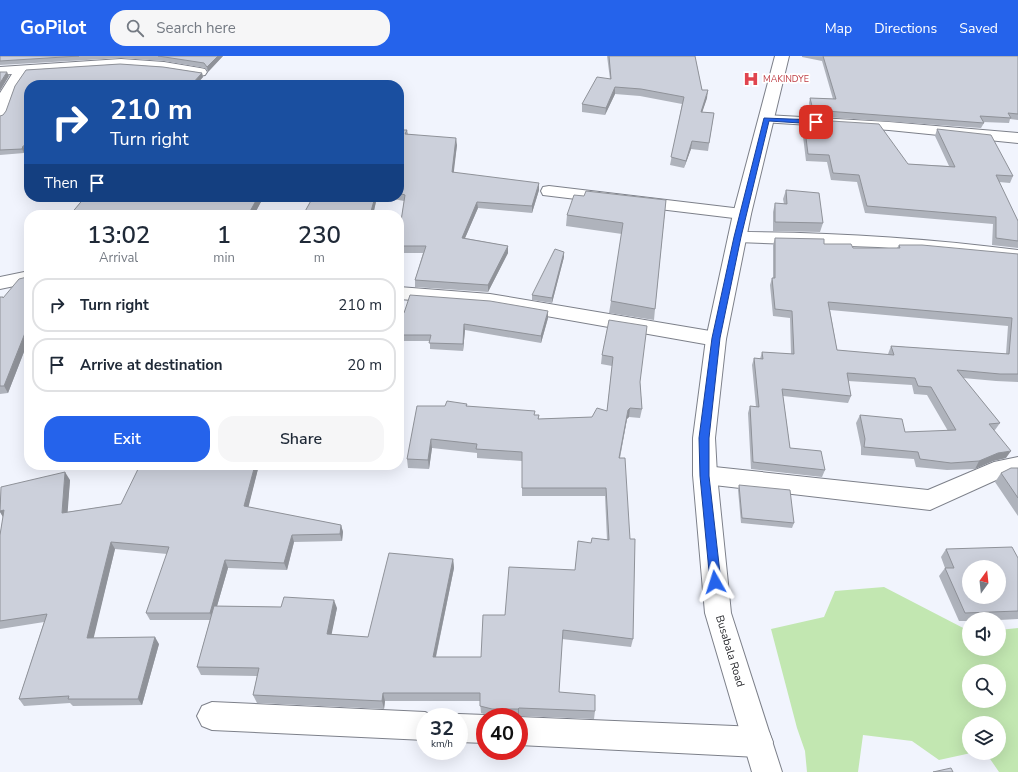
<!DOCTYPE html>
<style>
:root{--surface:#fff;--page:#f6f6f7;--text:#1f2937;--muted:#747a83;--line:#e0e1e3;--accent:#2563eb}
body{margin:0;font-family:"Nunito Sans",sans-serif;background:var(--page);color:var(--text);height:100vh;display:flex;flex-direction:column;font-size:15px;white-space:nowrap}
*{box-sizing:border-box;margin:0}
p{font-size:13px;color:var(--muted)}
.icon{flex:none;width:22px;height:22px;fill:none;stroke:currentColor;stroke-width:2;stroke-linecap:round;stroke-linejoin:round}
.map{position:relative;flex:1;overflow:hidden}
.side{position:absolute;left:24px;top:154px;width:380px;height:260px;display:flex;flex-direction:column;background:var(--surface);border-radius:16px;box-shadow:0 4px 16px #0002}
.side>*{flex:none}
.top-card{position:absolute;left:24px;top:24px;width:380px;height:122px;border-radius:16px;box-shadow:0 4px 16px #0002;background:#1a4fa0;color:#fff;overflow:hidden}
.needle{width:26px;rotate:15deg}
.buttons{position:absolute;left:962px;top:504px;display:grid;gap:8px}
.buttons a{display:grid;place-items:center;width:44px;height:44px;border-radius:50%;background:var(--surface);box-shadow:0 4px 16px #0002;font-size:20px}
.speed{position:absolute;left:416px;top:652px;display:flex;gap:8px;font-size:20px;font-weight:700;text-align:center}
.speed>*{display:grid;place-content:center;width:52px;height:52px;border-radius:50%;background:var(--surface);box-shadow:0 4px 16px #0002;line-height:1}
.speed small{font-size:10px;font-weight:400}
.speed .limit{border:6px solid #d22;background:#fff;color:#111}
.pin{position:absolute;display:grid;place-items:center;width:34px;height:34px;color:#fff;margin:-17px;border-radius:8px;box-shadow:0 2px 6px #0006}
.me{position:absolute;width:44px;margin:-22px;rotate:354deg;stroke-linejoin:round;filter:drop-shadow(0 0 3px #0008)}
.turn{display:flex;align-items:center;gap:14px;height:84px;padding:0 20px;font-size:18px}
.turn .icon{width:52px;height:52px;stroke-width:2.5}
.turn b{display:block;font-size:28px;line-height:34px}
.then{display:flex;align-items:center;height:38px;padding:0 20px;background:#0003;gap:8px;font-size:15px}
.eta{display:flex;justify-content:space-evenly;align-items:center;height:68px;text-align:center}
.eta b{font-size:24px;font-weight:600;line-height:28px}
.primary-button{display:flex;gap:8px;margin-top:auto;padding:8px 20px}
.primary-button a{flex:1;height:46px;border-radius:16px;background:var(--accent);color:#fff;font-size:16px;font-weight:600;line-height:46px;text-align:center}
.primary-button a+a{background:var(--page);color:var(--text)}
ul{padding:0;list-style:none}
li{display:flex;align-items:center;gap:12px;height:54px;margin:0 8px 6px;padding:0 12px;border:2px solid var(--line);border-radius:16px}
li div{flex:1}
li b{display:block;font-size:15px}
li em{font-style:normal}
header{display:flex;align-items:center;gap:24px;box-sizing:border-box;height:56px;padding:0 20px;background:var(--accent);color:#fff}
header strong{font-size:19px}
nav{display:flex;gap:22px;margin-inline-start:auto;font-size:14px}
.search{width:280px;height:36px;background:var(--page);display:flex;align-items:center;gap:10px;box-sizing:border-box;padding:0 14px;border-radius:16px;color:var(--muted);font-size:15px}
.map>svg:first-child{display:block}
.green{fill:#c2e7b1;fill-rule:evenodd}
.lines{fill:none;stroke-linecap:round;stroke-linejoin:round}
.minor-casing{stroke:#7d808a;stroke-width:2}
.tertiary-casing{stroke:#7d808a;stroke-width:2}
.minor{fill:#fff;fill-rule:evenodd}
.tertiary{fill:#fff;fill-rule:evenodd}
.wall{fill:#afb3bc;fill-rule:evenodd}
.shaded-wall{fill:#8f9299}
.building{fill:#ccd0db;stroke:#8f9299;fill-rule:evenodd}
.route{fill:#2563eb;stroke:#184099}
.labels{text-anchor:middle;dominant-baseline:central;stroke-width:3.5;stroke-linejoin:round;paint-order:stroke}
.far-health-label{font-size:9px;fill:#be3a42;stroke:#fff;text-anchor:start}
.street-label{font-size:11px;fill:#1e1f23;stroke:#fff}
</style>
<header>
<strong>GoPilot</strong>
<div class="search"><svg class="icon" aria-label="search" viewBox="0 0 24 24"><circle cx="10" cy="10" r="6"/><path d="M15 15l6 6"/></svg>Search here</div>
<nav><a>Map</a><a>Directions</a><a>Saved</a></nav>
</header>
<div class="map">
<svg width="1018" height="716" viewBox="0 0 1018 716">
<rect width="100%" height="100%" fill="#f1f4fd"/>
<path class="green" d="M884 531 969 575V593H999V574L1018 572V716H999L986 697H999V667H969V697H971L939 704 912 685 863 679 858 716H807L805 695 797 672 771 573 824 561 835 535ZM969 615H999V645H969Z"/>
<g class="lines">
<defs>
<path id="minor" d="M121 3 164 6 200 12 205 13 207 16 205 19 200 20 164 14 121 11 27 17 15 34 7 59 5 62 0 63V37L12 18 0 19V11Z
M766 59 889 66 1018 77V87L889 74 761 66 759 63 761 60Z
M549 130 742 153 748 154 751 158 748 162 742 163 543 139 541 135 543 131Z
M737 176C831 176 925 182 1018 194V204L878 191 737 186 731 185 728 181 731 177Z
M29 215V227L0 233V221Z
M399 231 490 238 716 276 723 278 726 283 723 288 716 290 490 250 399 243Z
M1018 401V419L1005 420 930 454 705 428 697 425 693 419 697 413 705 410 928 434 994 406Z
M212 646 425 656 436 661H425V684L212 674 202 670 197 660 202 650Z
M459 658 485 659 491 661H485V687L459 686V661H451Z
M518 661H519L758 671 769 676 773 686 769 696 758 701 519 689V661Z"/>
<path id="tertiary" d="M775 0H789L751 158 726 283 715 382 717 419 731 557 782 716H752L705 557 693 419V382L706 283 733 158Z"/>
</defs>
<use href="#minor" class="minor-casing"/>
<use href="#tertiary" class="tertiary-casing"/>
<use href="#minor" class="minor"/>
<use href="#tertiary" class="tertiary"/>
</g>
<path class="wall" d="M0 0H223L208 16 205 12 164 5 121 2 0 9Z
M607 0H695L702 34 707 42 702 56 714 57 708 95 691 93 684 112 670 109 682 48 640 40 615 38 605 59 582 56V48L610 23Z
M802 0H1018V64L1010 63 1009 67 983 66 984 67 981 72 811 60 809 47 810 42 833 43 822 5 802 1Z
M120 8 163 11 202 17 203 21 196 29H29V94H25L24 97 0 99V60L3 59 6 55 15 30 26 14Z
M815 64 908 108 949 110 935 80 937 73 1013 120 1010 127 999 126 1018 165V192L992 189 993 168 865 157 857 126 831 124 827 106 806 105 802 72 804 66 814 67Z
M399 74H407L408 78 457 89 453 116 539 134 532 157 478 152 465 182 508 190V197L488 236 415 231V224L423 197H399V178L404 145 383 141H399Z
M786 134 823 167 820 176 773 175V156L775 147 784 148 783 143Z
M584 140 666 144 655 253 654 264 609 257 611 245 622 178 566 170 567 159Z
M85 141H377L373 159 311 144 263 142 254 159H70Z
M775 182 853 192H897L899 189 1018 198V326L996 325 963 322 1000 367 995 374H994L1006 402 993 405 975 413 947 414 916 411 914 403 861 399V391L856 367 860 359 905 376 948 375 927 339 914 338 912 329 848 325 851 340 848 347 783 340 790 392 825 414 822 421 751 413 748 357 750 350 756 351 752 309 754 302 760 303 762 296 791 298 790 262 773 260 770 229 772 222H773V189ZM830 254 1008 270 1006 298 891 290 888 298 889 299 837 294Z
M564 201 552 247 532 244V239Z
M29 211V283L8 337 0 338V241L4 242 27 221Z
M399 257 548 262 541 287 465 274 463 295 430 293V285H399Z
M609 264 640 326 642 353 640 362 629 361 627 363 620 402 633 583 631 591 562 583 559 636 595 655 594 663 519 660 518 661H492L481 657 480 645H385L384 653 257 647 253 639 257 620 201 619 197 611 210 564H150L146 557 167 498 115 493 93 582 159 588 142 649 73 650 70 647 24 650 19 643 44 566 0 573V479L3 460 0 456V443L70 424 67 456 121 448 213 411V409H259L248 451 341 469 343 476 342 485 294 486 287 514 228 512 217 550 337 552 331 578 368 581 453 503 454 512 436 601H481L505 559 575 514 591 487 607 484 605 440H522V405L477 402V397L432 392 429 413 408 412 407 403 445 350 467 348V350L534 359 539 363 592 361 607 355 612 310 601 308 602 299Z
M1018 412V460L995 426 1001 417Z
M739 429 794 467 792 472 741 467 738 434Z
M946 493 1018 502V563L999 564V563H969V565H959L939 520 945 512 941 501Z"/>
<path class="shaded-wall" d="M218 0H223L208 16 207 11Z
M7 16 9 20 0 35V27Z
M202 17 203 21 196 29H191Z
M615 31V38L605 59 606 52Z
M708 34 707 42 700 63 701 56Z
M456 82 457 89 453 123 452 116Z
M692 85 691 93 684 112 686 105Z
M23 90 25 94 24 97 22 93Z
M539 127V134L532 157V150Z
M258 141H262L263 142 254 159H248Z
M375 141H377L373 159H370Z
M477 146 478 152 462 189V182Z
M508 190V197L488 236V229Z
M564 196V201L552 247V242Z
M548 255V262L541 287V280Z
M29 267V283L8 337 4 330Z
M464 268 465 274 463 295V288Z
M630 352 629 361 627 363 618 411 628 354Z
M431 383 432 392 429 413 428 404Z
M1011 395 1006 402 993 405 975 413 979 405 998 397Z
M255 409H259L247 457 244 450Z
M65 416 70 424 67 465 62 457Z
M4 454V463L0 456V455Z
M341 469 343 476 342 485 340 478Z
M292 479 294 486 287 514 284 507Z
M111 486 115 493 92 589 87 582Z
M453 503 454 512 434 609 433 601Z
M225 504 228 512 213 564 210 557Z
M334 544 337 552 330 586 327 578Z
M155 581 159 588 142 649 138 643Z
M383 637 385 645 384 653 382 645Z
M519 652V660L518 661V653Z"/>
<path class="building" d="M0 0H79L0 5Z
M158 0H218L207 11 204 7Z
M609 0H695L702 34H708L701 56 714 57 709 87 692 85 686 105 671 101 684 41 641 33 615 31 606 52 582 48 597 21 611 23Z
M823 0H1018V58L1008 57 1011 62 980 60 984 67 813 54 810 42 836 43Z
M120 8 163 11 202 17 191 29H29V89L23 90 22 93 0 94V60L3 59 6 55 15 30 26 14Z
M0 16H7L0 27Z
M815 64 879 68 908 108 955 111 937 73 991 79 1013 120 996 119 1018 165V185L996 182V161L867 150 859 119 833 117 829 99 808 98 804 66 816 67Z
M399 74H407L405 78 456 82 452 116 539 127 532 150 477 146 462 182 508 190 488 229 415 224 426 190H399V178L405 139 399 137Z
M786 134 819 137 823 167 775 166V147L787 148Z
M586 135 666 144 655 253 611 245 623 167 567 159 574 139 584 140Z
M85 141H258L248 159H70Z
M313 141H375L370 159H303Z
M775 182 824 183V188H851L853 192H900L899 189H922L1018 198V318H1000L957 314 1000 367 989 368 1011 395 998 397 979 405 951 407 920 403 918 396 864 391 865 383 860 359 902 363 905 376 956 374 931 331 918 330 915 322 847 317 851 340 782 333 790 392 821 395 825 414 753 406 750 350 759 351 754 302 763 303 762 296 794 298 792 255 775 253 772 222H775ZM828 246 1012 262 1009 298 891 290 894 299 837 294Z
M555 193 564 196 552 242 532 239Z
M29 211V267L4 330H0V241H3V242L19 223 27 221V213Z
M410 239 490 245 548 255 541 280 464 268 463 288 429 287 431 279H399V257H404Z
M609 264 647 270 640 326 642 353 630 352 628 354 619 402H625L630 483H635L633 583 563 574 559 636 595 639V655L519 652 518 653H492L480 650V637H383L382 645 253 639 259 612 197 611 214 550 281 551 284 541 334 544 327 578 368 581 389 497 453 503 433 601H481L483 559H505L509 511 575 514 578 485 591 487 592 482 609 484 606 432H522V396L476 393 477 388 431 383 428 404 407 403 417 350H445L447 345 467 348 466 350 535 355 534 359H539L538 363 592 361 597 352 607 355 613 301 602 299Z
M140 409H181L213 411V409H255L244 450 341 469 340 478 292 479 284 507 225 504 210 557H146L169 491 111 486 87 582 155 581 138 643H68L69 640 19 643 47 558 0 565V479L4 454 0 455 1 431 65 416 62 457 121 448Z
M1011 412H1018V442L1001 417Z
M739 429 790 434 794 467 742 462Z
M1012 491 1018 502V555L965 557 945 512H954L946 493ZM969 511H999V541H969Z
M951 712 953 716H933Z"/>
<path class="route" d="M764 62 816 64 819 66 816 68 769 65 741 181 720 282 709 382V420L721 526 719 530 715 531 711 530 710 526 700 420 699 382 712 282 734 181Z"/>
<defs>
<symbol id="hospital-bare" viewBox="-9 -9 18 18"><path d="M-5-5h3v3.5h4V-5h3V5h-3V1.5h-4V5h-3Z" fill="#e0444e" stroke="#fff" stroke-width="2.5" paint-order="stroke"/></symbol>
</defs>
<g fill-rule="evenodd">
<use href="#hospital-bare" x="740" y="12" width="22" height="22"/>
</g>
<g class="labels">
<g class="far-health-label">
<text x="763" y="23">MAKINDYE</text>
</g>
<g class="street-label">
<text transform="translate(730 595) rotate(73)">Busabala Road</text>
</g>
</g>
</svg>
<div class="buttons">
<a><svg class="needle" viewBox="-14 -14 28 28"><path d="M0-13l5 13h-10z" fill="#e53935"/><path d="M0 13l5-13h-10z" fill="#747a83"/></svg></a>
<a><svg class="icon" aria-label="sound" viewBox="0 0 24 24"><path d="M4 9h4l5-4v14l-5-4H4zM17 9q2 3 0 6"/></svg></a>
<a><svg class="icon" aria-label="search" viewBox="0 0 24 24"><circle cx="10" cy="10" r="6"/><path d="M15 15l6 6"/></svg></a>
<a><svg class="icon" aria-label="layers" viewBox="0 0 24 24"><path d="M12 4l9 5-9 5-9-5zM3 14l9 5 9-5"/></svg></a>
</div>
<div class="speed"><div>32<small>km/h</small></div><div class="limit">40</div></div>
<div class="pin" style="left:816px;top:66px;background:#d93025"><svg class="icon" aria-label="arrive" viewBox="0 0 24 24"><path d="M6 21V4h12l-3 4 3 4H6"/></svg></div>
<svg class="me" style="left:715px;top:526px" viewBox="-20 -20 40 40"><path d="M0-17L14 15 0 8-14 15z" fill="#2563eb" stroke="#fff" stroke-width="4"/></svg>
<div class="top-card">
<div class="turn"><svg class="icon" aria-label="right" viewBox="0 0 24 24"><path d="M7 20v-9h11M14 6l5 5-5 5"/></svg><div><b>210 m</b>Turn right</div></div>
<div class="then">Then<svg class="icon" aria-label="arrive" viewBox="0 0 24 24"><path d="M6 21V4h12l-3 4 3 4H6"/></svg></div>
</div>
<section class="side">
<div class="eta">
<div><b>13:02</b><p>Arrival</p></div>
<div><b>1</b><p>min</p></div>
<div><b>230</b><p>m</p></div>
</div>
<ul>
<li><svg class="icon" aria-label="right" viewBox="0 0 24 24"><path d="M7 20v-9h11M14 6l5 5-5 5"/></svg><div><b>Turn right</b></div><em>210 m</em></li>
<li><svg class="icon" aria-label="arrive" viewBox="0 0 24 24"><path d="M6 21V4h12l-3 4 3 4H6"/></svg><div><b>Arrive at destination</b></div><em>20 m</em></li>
</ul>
<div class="primary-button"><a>Exit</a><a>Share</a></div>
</section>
</div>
